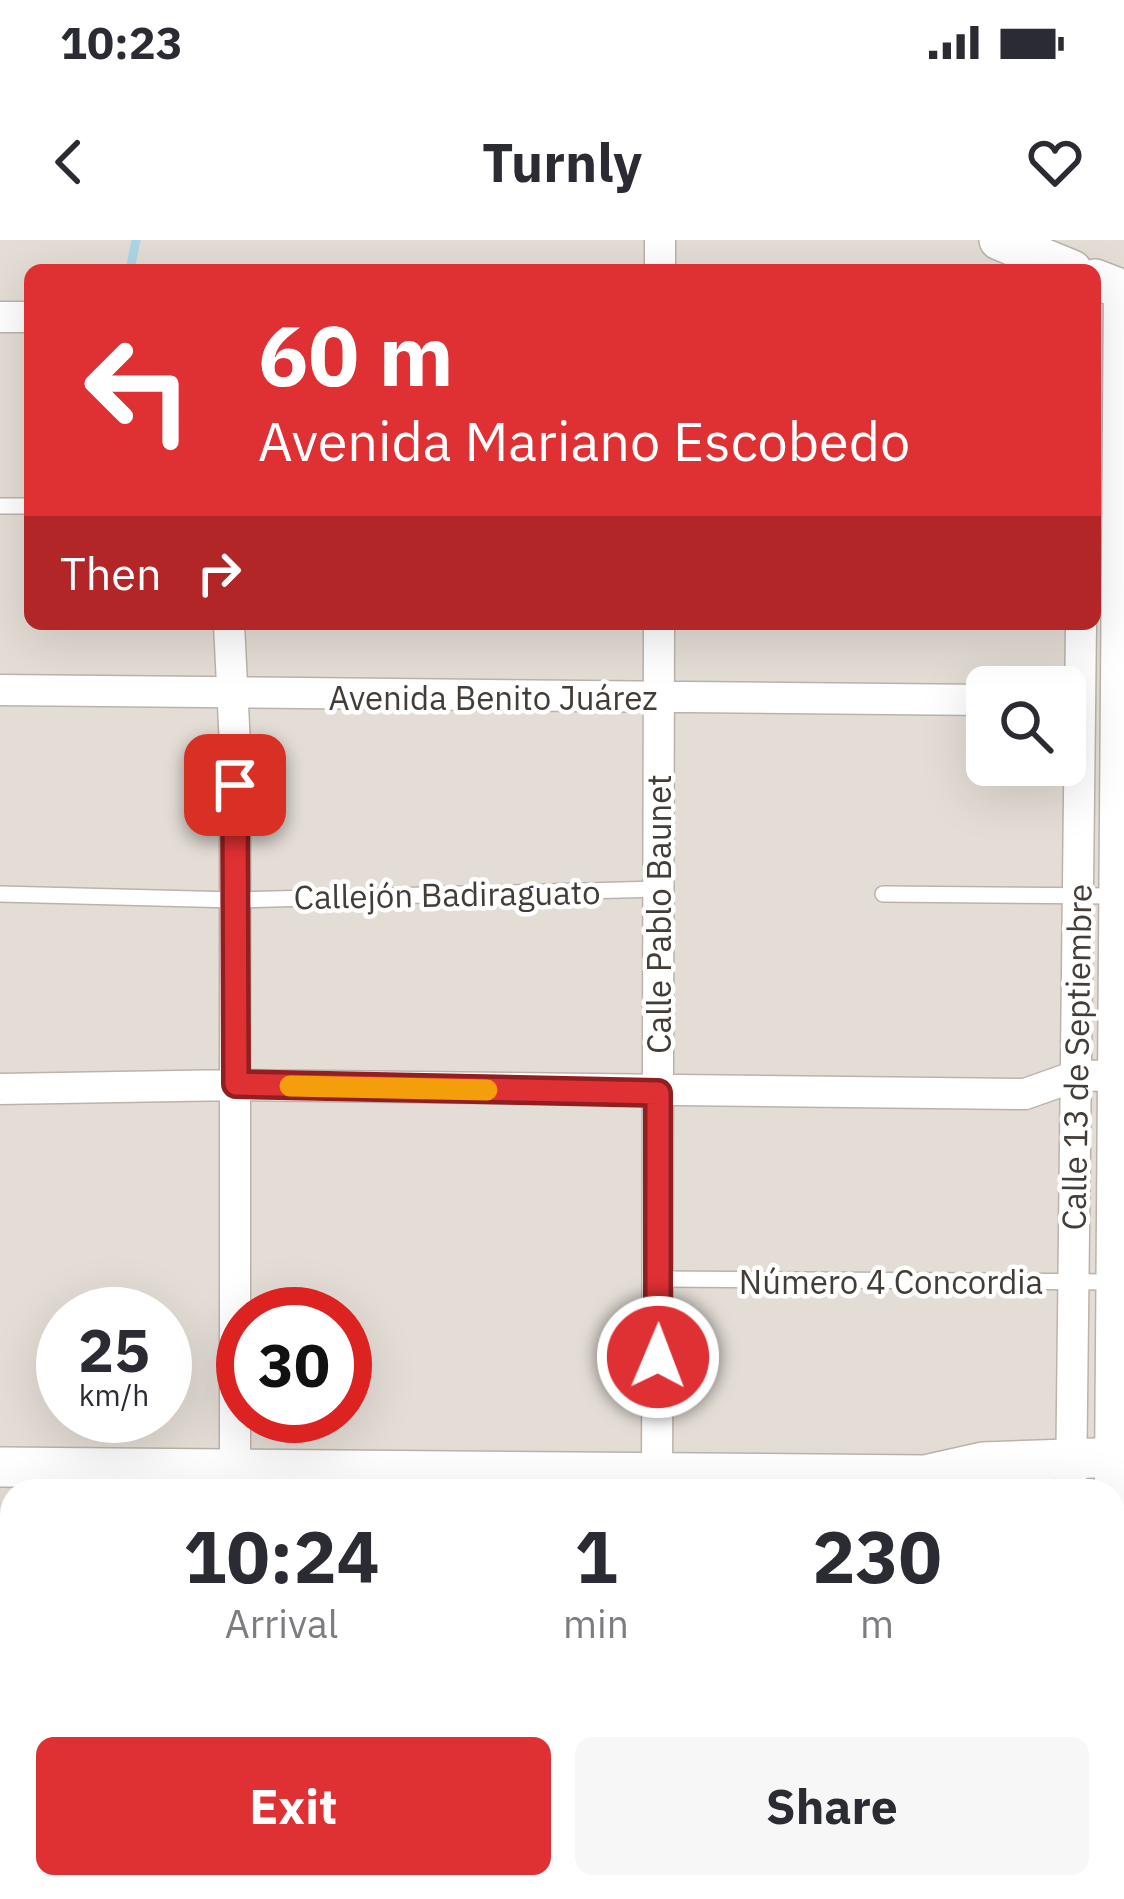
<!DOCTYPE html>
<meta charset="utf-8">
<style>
:root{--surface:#fff;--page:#f7f7f7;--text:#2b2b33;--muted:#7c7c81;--accent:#df3033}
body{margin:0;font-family:"IBM Plex Sans",sans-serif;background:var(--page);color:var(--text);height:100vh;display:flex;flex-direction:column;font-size:45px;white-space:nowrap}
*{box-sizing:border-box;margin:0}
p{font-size:39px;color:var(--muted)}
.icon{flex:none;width:66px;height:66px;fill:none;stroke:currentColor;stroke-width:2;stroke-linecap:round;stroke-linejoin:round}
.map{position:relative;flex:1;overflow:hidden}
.side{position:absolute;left:0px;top:1239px;width:1125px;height:420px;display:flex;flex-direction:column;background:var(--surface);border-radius:36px 36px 0 0;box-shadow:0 12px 48px #0002}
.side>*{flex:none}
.top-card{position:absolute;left:24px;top:24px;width:1077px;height:366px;border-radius:18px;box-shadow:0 12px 48px #0002;background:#df3033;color:#fff;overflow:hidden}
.fabs{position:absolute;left:966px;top:426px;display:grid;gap:24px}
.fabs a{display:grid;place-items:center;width:120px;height:120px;border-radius:18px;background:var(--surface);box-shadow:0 12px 48px #0002;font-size:60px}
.speed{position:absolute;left:36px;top:1047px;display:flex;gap:24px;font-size:60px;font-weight:700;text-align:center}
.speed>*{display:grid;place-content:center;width:156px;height:156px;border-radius:50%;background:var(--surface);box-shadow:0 12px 48px #0002;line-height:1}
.speed small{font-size:30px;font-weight:400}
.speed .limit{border:18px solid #d22;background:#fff;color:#111}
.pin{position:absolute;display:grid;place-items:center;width:102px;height:102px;color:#fff;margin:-51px;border-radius:24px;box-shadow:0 6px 18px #0006}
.me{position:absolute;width:132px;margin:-66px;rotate:1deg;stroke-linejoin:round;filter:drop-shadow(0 0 9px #0008)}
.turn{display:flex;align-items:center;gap:42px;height:252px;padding:0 36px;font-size:54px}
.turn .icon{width:156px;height:156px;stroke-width:2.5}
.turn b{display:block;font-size:84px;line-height:102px}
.then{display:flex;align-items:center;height:114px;padding:0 36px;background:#0003;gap:24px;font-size:45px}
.eta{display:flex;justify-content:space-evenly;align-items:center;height:204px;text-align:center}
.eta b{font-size:72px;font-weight:800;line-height:84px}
.primary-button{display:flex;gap:24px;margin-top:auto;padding:24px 36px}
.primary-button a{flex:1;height:138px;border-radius:18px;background:var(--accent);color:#fff;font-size:48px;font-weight:800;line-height:138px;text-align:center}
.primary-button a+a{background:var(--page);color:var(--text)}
.status{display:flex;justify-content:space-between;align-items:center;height:84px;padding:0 60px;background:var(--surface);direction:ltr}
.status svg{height:33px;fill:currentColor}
header{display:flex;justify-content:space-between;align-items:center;height:156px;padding:0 36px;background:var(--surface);font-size:54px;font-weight:800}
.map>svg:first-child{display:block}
.residential{fill:#e4ddd6;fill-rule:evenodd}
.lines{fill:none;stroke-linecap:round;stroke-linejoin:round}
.stream{stroke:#abd8e7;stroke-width:9}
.service-casing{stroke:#bbb3ab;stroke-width:18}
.minor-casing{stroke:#bbb3ab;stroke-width:33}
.tertiary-casing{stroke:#bbb3ab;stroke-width:42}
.service{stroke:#fff;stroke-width:15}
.minor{stroke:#fff;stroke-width:30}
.tertiary{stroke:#fff;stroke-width:39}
.route-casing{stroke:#911f21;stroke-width:30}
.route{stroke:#df3033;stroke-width:21}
.slow{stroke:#f59e0b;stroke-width:21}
.labels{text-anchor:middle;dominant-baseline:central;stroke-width:9;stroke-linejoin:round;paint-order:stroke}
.street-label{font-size:33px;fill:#433c37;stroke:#fff}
</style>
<div class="status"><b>10:23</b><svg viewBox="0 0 49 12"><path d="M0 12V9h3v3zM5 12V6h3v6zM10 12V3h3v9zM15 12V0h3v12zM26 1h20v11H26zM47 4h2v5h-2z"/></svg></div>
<header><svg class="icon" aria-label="back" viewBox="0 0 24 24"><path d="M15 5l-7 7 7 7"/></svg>Turnly<svg class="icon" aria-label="heart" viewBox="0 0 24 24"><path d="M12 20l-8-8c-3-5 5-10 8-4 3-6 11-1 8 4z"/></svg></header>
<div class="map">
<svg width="1124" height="1659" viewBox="0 0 1124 1659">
<rect width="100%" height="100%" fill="#f1ece7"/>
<path class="residential" d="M0 0H1124V1659H0ZM30 30H1095V384H30ZM987 447H1065V525H987ZM63 1074H165V1176H63ZM243 1074H345V1176H243ZM12 1251H1113V1647H12Z"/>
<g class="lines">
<path class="stream" d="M130 30 136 0"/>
<defs>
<path id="service" d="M0 266H30
M0 654 235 660 659 649
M883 654 1115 656
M659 1039 1115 1042
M8 1618 11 1476"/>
<path id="minor" d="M660 30V0
M0 77H30
M229 384 235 506V1251
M0 450 987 460
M0 849 236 845 1025 854 1076 836 1124 835
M1110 1239 1119 48
M657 1251 659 384
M1071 1251 1081 384
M1113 1433 1124 1435
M0 1618H12
M54 1659V1647
M234 1659V1647
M655 1659V1647
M1067 1659 1068 1647"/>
<path id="tertiary" d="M999 0 1072 30
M1095 39 1124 50
M0 1227 925 1235 983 1222 1124 1217
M1113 1257H1124
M1113 1645 1124 1624"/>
</defs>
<use href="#service" class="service-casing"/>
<use href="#minor" class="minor-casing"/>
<use href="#tertiary" class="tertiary-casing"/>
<use href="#service" class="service"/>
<use href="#minor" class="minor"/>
<use href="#tertiary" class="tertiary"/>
</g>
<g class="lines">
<defs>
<path id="route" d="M235 545 236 844 658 853V1117"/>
</defs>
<use href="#route" class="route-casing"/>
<use href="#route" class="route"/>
<path class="slow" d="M290 846 487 850"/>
</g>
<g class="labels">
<g class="street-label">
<text x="493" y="457">Avenida Benito Juárez</text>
<text transform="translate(447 654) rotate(-1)">Callejón Badiraguato</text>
<text transform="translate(658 674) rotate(-90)">Calle Pablo Baunet</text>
<text transform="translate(1076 817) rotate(-89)">Calle 13 de Septiembre</text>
<text x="891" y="1041">Número 4 Concordia</text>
</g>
</g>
</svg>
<div class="fabs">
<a><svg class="icon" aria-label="search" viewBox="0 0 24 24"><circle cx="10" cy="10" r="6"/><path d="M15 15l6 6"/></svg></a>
</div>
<div class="speed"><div>25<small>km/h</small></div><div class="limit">30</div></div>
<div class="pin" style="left:235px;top:545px;background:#d93025"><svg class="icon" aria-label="arrive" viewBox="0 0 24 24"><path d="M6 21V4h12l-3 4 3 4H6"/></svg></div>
<svg class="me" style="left:658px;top:1117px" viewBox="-20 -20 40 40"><circle r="17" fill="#df3033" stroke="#fff" stroke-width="3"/><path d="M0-11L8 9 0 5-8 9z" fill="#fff"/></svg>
<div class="top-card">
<div class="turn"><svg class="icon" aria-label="left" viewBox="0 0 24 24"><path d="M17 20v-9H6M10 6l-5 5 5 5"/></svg><div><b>60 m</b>Avenida Mariano Escobedo</div></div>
<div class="then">Then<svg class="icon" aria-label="right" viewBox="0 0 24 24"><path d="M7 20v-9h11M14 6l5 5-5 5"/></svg></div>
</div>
<section class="side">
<div class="eta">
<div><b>10:24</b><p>Arrival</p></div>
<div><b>1</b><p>min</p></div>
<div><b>230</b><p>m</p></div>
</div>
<div class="primary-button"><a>Exit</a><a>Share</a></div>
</section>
</div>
